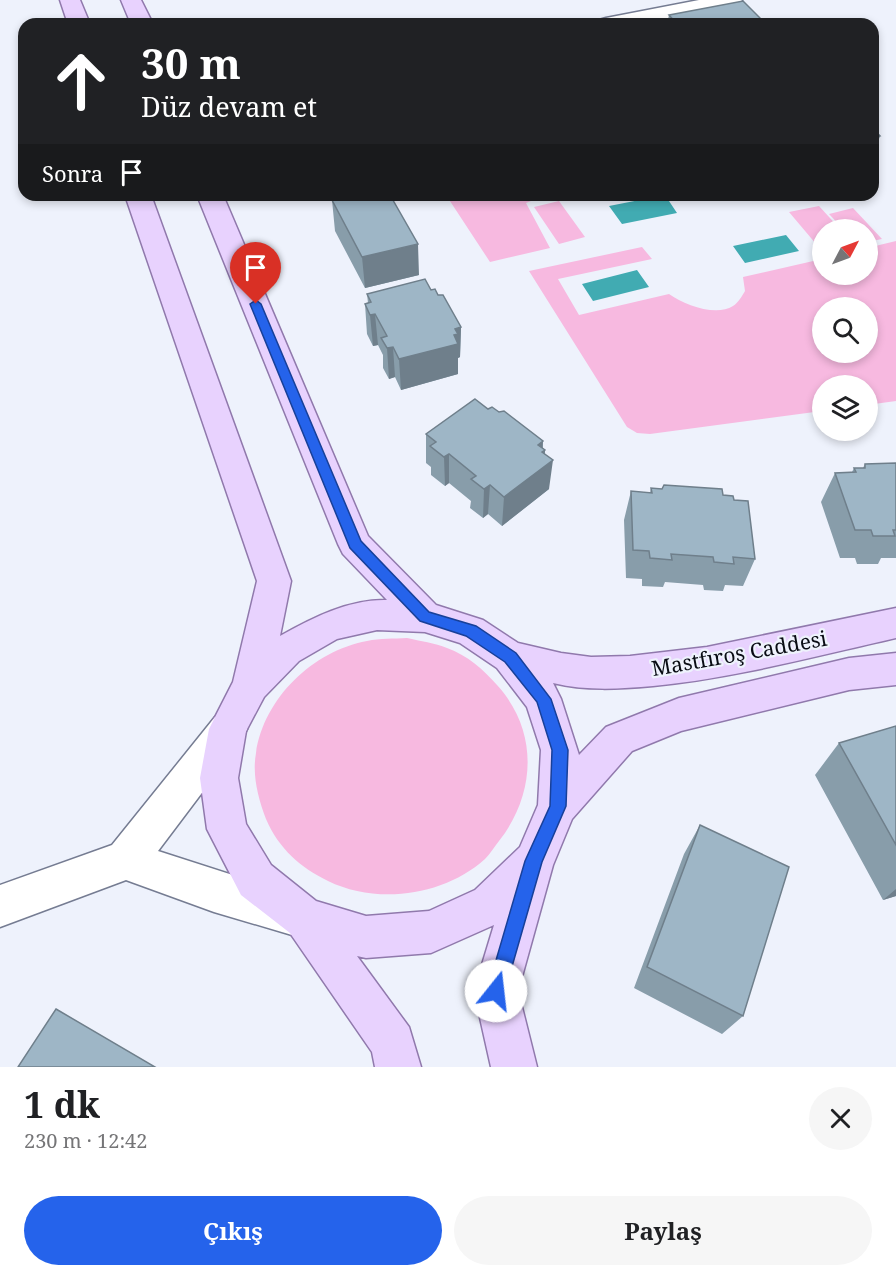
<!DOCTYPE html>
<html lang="tr">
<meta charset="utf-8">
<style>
:root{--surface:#fff;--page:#f6f6f6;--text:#202124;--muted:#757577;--accent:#2563eb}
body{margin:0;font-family:"Noto Serif",serif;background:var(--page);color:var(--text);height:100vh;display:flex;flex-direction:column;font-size:22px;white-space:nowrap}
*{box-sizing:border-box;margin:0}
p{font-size:20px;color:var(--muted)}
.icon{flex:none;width:33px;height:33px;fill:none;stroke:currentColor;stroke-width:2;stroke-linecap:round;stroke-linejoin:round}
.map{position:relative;height:1067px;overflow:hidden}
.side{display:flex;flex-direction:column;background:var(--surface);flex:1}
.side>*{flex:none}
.banner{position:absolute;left:18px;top:18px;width:861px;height:183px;border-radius:18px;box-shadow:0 3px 9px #0003;background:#202124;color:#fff;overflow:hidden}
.needle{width:39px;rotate:49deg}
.tools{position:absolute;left:812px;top:219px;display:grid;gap:12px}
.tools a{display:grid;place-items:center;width:66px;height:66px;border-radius:50%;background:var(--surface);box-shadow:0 3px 9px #0003;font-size:30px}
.pin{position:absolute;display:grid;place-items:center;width:51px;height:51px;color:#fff;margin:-62px -26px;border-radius:50% 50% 50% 0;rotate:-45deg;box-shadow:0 0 6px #0007}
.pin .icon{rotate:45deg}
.me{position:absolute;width:66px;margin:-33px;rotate:16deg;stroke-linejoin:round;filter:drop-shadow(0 0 4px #0008)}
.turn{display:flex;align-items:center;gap:21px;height:126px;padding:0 24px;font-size:27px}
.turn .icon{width:78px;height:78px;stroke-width:2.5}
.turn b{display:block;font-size:42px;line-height:51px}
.then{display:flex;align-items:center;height:57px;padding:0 24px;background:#0003;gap:12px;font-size:22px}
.round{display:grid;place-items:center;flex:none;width:63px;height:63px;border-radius:32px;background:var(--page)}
.head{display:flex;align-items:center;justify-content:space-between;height:102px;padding:0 24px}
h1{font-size:36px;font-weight:700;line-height:45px}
.cta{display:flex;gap:12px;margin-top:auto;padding:12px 24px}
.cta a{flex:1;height:69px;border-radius:36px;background:var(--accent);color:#fff;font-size:24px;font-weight:700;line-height:69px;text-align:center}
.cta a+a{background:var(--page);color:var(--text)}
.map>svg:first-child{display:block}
.green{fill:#f7b9e0;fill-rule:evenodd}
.water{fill:#41abb2}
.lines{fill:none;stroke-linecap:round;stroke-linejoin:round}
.minor-casing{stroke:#757c92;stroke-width:3}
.major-casing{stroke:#9079ac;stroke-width:3}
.minor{fill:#fff;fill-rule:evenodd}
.major{fill:#e8d2fe;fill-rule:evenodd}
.wall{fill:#889daa}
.shaded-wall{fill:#6f7f8b}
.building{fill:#9eb6c6;stroke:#6f7f8b;stroke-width:1.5}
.route{fill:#2563eb;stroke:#184099;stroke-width:1.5}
.labels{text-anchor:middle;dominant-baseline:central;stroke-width:4.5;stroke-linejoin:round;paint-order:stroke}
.street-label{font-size:21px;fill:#090c14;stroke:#eef2fc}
</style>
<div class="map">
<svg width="896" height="1067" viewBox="0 0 896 1067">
<rect width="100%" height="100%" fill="#eef2fc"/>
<path class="green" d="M446 195H537L536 199 526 203 550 248 490 262Z
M559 201 585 237 559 244 534 207Z
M819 206 840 229 822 230V251L789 212Z
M853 208 882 239 867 242V230L843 229 829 214Z
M896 241V401L867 405V386H822V411L650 434 637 433 627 427 529 271 642 247 652 259 558 279 579 315 669 294C685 305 716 317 733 306 738 303 742 296 745 291L743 277 822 259V274H867V248ZM822 308H867V352H822Z
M407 638C420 641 435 643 447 648 467 655 484 670 497 685 539 731 536 794 499 841 494 847 490 854 485 859 444 896 377 905 328 881 300 867 279 849 266 819 258 798 252 775 256 753 264 698 313 651 367 641 380 638 394 639 407 638Z"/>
<path class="water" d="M665 195 677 213 622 224 609 206Z
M786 235 799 251 745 263 733 246Z
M637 270 649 287 593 301 582 284Z"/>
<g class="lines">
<defs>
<path id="minor" d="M699 0H742L739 4 732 6 639 24H595L599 20 606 18Z
M228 712 241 717 247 729 241 741 158 851 307 899 313 914 307 929 292 935 214 912 126 880 0 927V885L112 845 215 717Z"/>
<path id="major" d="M60 0H80L90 24H68Z
M121 0H141L153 24H131Z
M125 195H151L291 581 280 636C312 618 349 599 387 600L343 554 338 544 197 195H223L368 536 436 605 483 620 518 643 561 653 591 657 630 656 707 647 896 608V638C816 656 735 678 653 686 619 689 586 691 553 683L561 699 579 755 606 727 679 698 849 658 896 653V685L849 690 681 731 632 751 572 819 553 865 518 991 537 1067H491L474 991 494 925 431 953 366 958 357 956 409 1027 421 1067H375L372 1052 290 933 241 895 207 829 200 778 209 729 233 682 257 581ZM377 630 425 632 460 643 497 668 527 707 541 750 538 805 520 847 475 890 429 911 366 916 316 901 271 865 246 824 238 778 246 731 264 697 299 661 337 639Z"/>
</defs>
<use href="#minor" class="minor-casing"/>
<use href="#major" class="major-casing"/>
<use href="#minor" class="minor"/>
<use href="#major" class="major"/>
</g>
<path class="wall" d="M669 15 762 20 761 24H667Z
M332 200 419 275 365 288 335 231Z
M431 290 461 327 460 357 458 358V374L401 390 395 377 389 379 383 368V355L378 345 373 346 367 334 365 304 368 303 367 294Z
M488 409 499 412 543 441V448L545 450V454L549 489 502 526 488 514 483 518 470 508 471 501 449 483 445 486 431 475V467L426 463V434Z
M896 463V558H881L878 564H857L855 558H840L821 502 835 473 852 472 854 468H863L865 464Z
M651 488 723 495 734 500 755 559 743 586 725 585 723 591 704 590 703 585 665 582 663 587 642 586V579L626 578 624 520 631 491 650 493Z
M896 726V896L883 900 815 775 839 743Z
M700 825 743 1016 722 1034 634 988 684 854Z"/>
<path class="shaded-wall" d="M762 20 761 24H742Z
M880 136 873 156V138Z
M418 244 419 275 365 288 362 257Z
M375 314 378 345 373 346 370 315Z
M461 327 460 357 458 358V374L401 390 399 359 455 329Z
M393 347 395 377 389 379 387 348Z
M543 441 540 469 542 452 545 450 543 467 553 460 549 489 502 526 504 497 538 445Z
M449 454V483L445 486 444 457Z
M490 485 488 514 483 518 484 489Z
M896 889V896L883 900Z"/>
<path class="building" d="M743 1 762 20 743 24H677L669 15Z
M873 129 880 136 873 138Z
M351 195H390L418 244 362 257 332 200Z
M425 279 431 290 435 289 438 295H443L461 327 455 329 458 334 454 335 458 344 399 359 393 347 387 348 381 338 387 336 375 314 370 315 365 304 371 302 367 294Z
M475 399 488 409 492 407 499 412 504 411 543 441 538 445 545 450 542 452 553 460 504 497 490 485 484 489 471 479 476 476 449 454 444 457 430 446 436 442 426 434Z
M896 463V530H893L895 536H873L871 530H855L835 473 856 472 854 468H865V464Z
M664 485 722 489 723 495 733 496 734 500 748 501 755 559 733 557 734 564 714 562 713 557 671 554 672 560 650 558 649 551 633 550 631 491 652 493 651 488 662 489Z
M896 726V845L839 743Z
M700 825 789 867 743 1016 647 967Z
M56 1009 155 1067H18Z"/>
<path class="route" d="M256 300 261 304 361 541 429 612 476 626 516 653 551 699 568 750 566 806 542 862 505 991 502 997 496 1000 489 997 487 991 525 861 550 806 552 750 537 702 505 662 466 636 420 621 350 548 250 304Z"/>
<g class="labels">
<g class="street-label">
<text transform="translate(739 653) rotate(-10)">Mastfıroş Caddesi</text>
</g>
</g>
</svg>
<div class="tools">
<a><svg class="needle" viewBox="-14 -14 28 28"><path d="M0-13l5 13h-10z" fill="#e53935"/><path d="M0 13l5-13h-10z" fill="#757577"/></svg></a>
<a><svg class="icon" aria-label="search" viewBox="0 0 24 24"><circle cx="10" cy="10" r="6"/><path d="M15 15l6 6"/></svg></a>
<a><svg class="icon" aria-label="layers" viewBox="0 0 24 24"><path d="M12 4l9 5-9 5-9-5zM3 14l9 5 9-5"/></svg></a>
</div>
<div class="pin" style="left:256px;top:304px;background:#d93025"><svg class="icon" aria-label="arrive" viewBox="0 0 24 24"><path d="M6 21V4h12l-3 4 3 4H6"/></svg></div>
<svg class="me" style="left:496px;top:991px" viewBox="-20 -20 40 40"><circle r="19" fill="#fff"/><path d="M0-13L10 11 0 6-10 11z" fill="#2563eb"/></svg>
<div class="banner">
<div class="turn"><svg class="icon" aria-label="ahead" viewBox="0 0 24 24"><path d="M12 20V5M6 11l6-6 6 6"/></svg><div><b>30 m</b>Düz devam et</div></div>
<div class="then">Sonra<svg class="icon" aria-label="arrive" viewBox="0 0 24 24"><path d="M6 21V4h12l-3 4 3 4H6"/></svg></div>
</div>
</div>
<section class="side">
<div class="head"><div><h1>1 dk</h1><p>230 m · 12:42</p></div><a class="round"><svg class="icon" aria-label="close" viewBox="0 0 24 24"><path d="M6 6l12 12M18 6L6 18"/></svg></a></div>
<div class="cta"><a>Çıkış</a><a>Paylaş</a></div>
</section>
